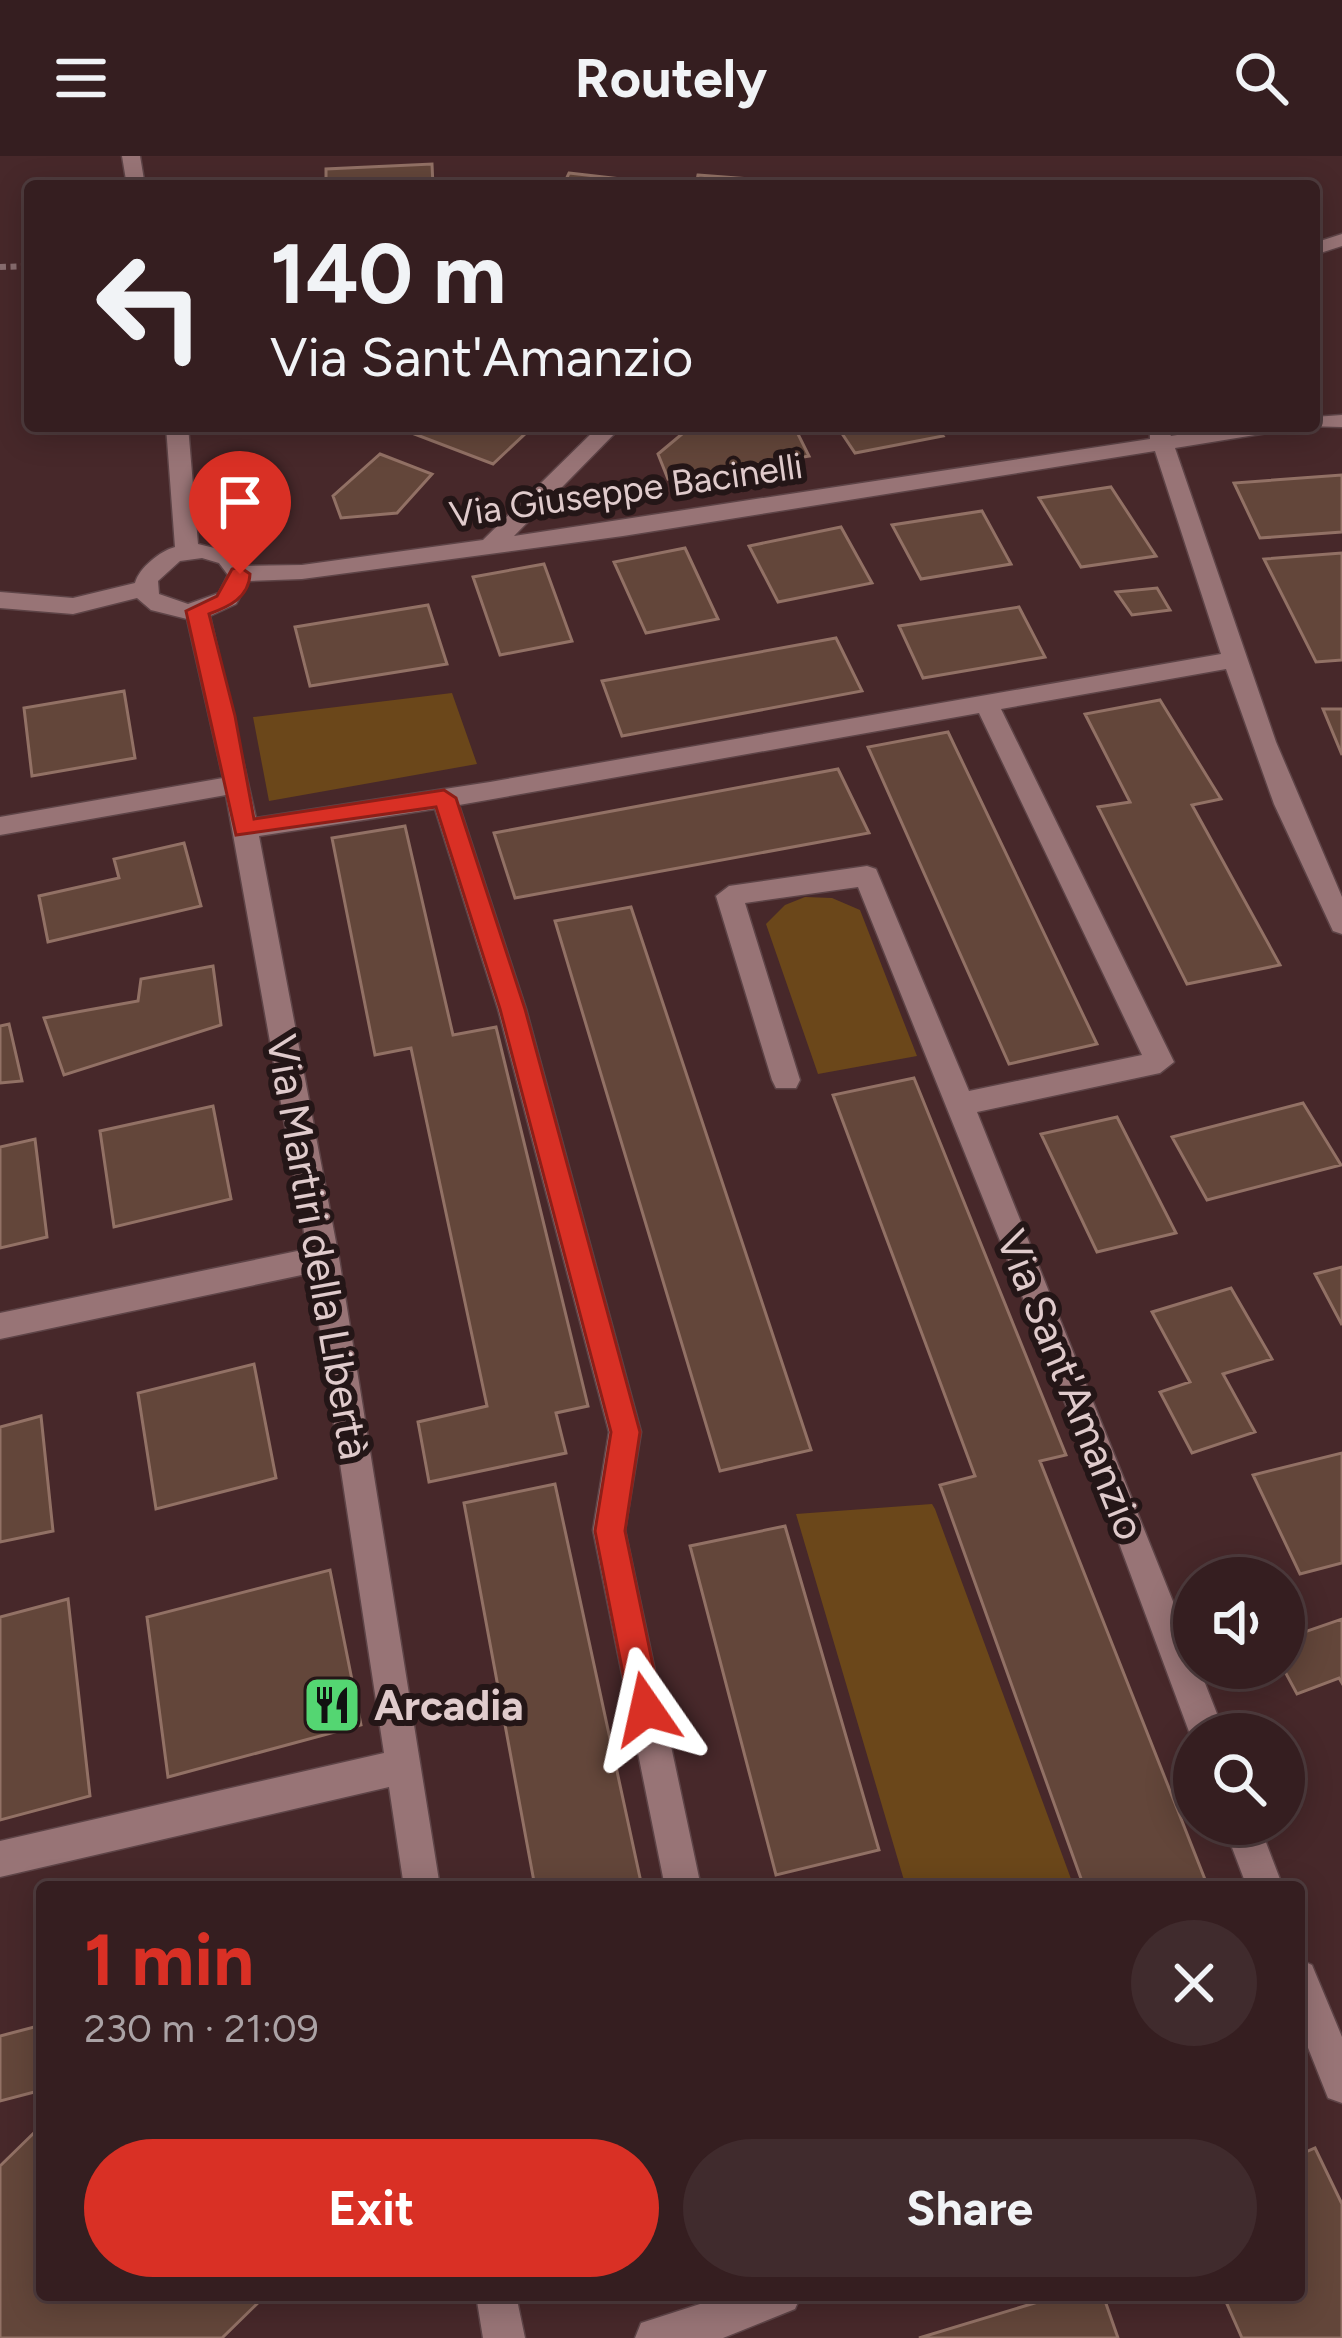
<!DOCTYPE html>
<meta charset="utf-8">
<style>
:root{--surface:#351e20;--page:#402b2d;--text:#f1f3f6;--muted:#aaa2a5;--line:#4f3c3e;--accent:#d93025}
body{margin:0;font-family:Figtree,sans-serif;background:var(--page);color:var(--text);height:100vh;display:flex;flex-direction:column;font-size:45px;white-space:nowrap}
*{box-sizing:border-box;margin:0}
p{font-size:39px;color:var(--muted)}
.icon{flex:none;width:66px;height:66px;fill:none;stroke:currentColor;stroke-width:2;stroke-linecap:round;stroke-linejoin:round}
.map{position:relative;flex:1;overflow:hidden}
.sheet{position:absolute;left:36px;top:1725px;width:1269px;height:420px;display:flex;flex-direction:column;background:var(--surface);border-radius:12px;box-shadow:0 6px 30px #0003,0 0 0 3px var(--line)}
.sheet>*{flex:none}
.banner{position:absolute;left:24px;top:24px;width:1296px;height:252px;border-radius:12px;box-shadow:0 6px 30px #0003,0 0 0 3px var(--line);background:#351e20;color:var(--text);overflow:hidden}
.controls{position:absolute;left:1173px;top:1401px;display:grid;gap:24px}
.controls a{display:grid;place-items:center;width:132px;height:132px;border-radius:50%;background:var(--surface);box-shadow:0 6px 30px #0003,0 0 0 3px var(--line);font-size:60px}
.pin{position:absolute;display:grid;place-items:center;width:102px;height:102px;color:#fff;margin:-123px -51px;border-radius:50% 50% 50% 0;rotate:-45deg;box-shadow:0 0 12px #0007}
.pin .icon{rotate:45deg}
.me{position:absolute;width:132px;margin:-66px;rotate:349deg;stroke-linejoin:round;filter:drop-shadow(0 0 9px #0008)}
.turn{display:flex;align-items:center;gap:42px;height:252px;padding:0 48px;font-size:54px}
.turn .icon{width:156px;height:156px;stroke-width:2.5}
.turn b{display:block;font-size:84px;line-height:102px}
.round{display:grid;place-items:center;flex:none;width:126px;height:126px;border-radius:63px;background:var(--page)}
.summary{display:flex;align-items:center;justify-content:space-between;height:204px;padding:0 48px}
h1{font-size:72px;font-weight:700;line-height:90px;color:var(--accent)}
.primary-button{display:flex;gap:24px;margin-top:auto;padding:24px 48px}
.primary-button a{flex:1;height:138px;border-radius:72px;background:var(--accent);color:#fff;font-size:48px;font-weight:700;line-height:138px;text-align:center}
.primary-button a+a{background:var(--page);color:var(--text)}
header{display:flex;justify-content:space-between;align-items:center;height:156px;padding:0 48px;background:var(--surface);font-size:54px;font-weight:700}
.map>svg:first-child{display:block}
.green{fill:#6b471a}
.building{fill:#63463a;stroke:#927165;stroke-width:3}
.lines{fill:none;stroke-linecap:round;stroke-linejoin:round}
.minor-casing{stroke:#5e4447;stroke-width:3}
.path{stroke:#886d6f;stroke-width:6;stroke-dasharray:6 4.5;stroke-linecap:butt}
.minor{fill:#987476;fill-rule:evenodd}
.route{fill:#d93025;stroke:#8d1f18;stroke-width:3}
.labels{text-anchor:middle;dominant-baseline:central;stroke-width:12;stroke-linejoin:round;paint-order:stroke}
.far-street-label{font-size:36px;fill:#e0cbcc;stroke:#241617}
.street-label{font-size:42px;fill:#e0cbcc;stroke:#241617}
.poi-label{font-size:42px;font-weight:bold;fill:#e0cbcc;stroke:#241617;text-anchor:start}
</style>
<header><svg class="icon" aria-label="menu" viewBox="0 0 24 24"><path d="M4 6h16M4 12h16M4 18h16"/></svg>Routely<svg class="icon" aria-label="search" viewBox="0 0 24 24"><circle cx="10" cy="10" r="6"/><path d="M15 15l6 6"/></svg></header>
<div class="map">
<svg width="1342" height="2182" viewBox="0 0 1342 2182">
<rect width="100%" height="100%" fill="#47282a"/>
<path class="green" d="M452 537 477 608 269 645 253 561Z
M805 741 832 742 860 754 917 900 818 918 766 768 785 749Z
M932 1348 935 1353 1074 1731H906L796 1358Z"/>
<path class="building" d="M432 8 433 30H326V13Z
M569 17 656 27 563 30Z
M698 19 752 23 750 30H696Z
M416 270H514L528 275 493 308 409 276Z
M710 270H794L809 300 668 323 658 298 688 273Z
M837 270H936L943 280 855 297Z
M380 298 432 318 397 357 341 362 333 340Z
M1342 319V376L1260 382 1234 327Z
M1111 331 1156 400 1081 411 1039 342Z
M982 355 1011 408 921 423 892 369Z
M841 371 872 427 778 446 749 390Z
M685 392 718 463 646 477 614 406Z
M1342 397V504L1316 506 1264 403Z
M544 408 572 485 500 499 473 421Z
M1157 432 1170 454 1132 459 1116 436Z
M428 449 447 508 310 530 295 471Z
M1019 451 1045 501 923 522 899 470Z
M836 482 862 535 622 580 602 525Z
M124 535 135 602 32 620 24 552Z
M1160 544 1221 643 1192 649 1280 809 1187 828 1098 651 1130 646 1085 558Z
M1323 553H1342V599Z
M948 576 1097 888 1009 908 868 591Z
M838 613 869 677 515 742 494 677Z
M405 670 453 879 496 871 588 1250 556 1257 566 1297 429 1326 418 1266 487 1250 411 892 375 899 332 682Z
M184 687 201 750 48 786 39 740 119 722 114 703Z
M631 751 811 1294 720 1315 555 765Z
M213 810 221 869 64 919 44 862 138 845 141 823Z
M9 868 22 925 0 927V870Z
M914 922 1066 1299 1040 1305 1208 1731H1084L940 1329 975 1320 833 939Z
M1303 947 1341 1009 1207 1044 1172 981Z
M213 950 231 1043 114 1071 100 975Z
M1117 961 1176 1077 1097 1096 1041 978Z
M35 983 47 1081 0 1092V991Z
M1342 1111V1169L1315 1118Z
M1231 1132 1272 1203 1223 1218 1255 1276 1192 1297 1160 1236 1190 1226 1152 1156Z
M254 1208 276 1322 156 1353 138 1237Z
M41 1260 53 1375 0 1386V1271Z
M1342 1297V1407L1300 1418 1253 1319Z
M555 1328 642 1731H535L464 1347Z
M785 1370 879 1694 776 1719 690 1390Z
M330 1414 361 1569 168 1621 147 1461Z
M68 1443 90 1640 0 1664V1461Z
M1342 1463V1527L1339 1522 1297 1538 1283 1512 1284 1483Z
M42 1869V1934L0 1945V1880Z
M42 1969V2139H266L222 2182H0V2010Z
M1315 1992 1342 2048V2182H1242L1223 2139H1299V1999Z
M1061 2139H1103L1118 2182H919Z"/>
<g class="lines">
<defs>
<path id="minor" d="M122 0H140L145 30H127Z
M1342 78V90L1314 99V87Z
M1342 259V271L1305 270H1314V261Z
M166 270H188L198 388 235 397 246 410 302 409 483 384 599 270H622L514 380 1150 283V270H1166L1171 280 1233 270H1285L1274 276 1175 292 1276 586 1342 741V778L1333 775 1274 648 1226 513 1001 553 1174 906 1160 917 977 956 1194 1498V1512H1199L1225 1578H1194V1589L1090 1309 858 731 745 747 800 924 796 932H776L772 924 716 740 729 730 867 710 876 713 969 935 1142 899 979 557 459 649 526 853 641 1276 625 1374 701 1731H665L593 1374 609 1276 498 853 435 653 259 680 339 1102 440 1731H404L389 1631 0 1721V1685L384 1597 311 1117 0 1183V1157L307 1093 226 639 0 679V661L223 622 187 463 151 454 137 442 73 458 0 452V436L73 442 135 427C139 412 160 395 175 391ZM1155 295 1221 498 490 626 256 662 210 460 236 448 249 425 302 423 623 380ZM202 402 219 407 228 419 219 437 188 448 159 438 158 425 180 405Z
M1223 1668H1259L1283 1731H1247Z
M1299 1803 1312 1809 1342 1881V1947L1328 1942 1299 1869Z
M476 2139H516L525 2182H483Z
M728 2139H801L795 2153 723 2182H635L641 2167Z"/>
</defs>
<use href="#minor" class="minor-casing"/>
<path class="path" d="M0 111 30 110"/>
<use href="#minor" class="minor"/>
</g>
<path class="route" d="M240 411 250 418C249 442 228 451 209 458L235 560 254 663 444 634 456 642 525 853 640 1276 625 1375 662 1553 657 1564 646 1568 635 1564 630 1553 595 1375 611 1276 500 853 436 651 236 679 186 455 217 440 232 413Z"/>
<defs>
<symbol id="restaurant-square" viewBox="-11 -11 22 22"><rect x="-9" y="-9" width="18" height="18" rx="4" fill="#54d672" stroke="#241617"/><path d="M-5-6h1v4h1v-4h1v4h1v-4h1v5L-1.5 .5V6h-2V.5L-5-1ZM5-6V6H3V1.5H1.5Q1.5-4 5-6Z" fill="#111"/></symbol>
</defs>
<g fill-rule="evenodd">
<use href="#restaurant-square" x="299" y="1516" width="66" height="66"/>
</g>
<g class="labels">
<g class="far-street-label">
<text transform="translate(626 334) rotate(-8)">Via Giuseppe Bacinelli</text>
</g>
<g class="street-label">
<text transform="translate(318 1091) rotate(80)">Via Martiri della Libertà</text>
<text transform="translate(1071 1229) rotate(68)">Via Sant'Amanzio</text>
</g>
<g class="poi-label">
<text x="374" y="1549">Arcadia</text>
</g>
</g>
</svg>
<div class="controls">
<a><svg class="icon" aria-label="sound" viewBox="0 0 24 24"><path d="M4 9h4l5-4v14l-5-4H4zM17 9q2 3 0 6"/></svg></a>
<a><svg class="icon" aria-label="search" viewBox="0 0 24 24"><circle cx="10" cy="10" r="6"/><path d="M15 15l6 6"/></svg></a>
</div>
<div class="pin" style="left:240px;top:418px;background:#d93025"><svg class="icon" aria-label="arrive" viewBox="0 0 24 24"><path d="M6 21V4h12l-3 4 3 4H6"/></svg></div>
<svg class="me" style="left:646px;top:1553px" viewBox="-20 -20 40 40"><path d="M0-17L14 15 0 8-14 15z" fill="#d93025" stroke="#fff" stroke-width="4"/></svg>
<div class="banner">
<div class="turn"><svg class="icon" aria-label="left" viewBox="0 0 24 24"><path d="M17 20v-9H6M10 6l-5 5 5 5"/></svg><div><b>140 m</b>Via Sant'Amanzio</div></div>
</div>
<section class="sheet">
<div class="summary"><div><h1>1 min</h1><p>230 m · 21:09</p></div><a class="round"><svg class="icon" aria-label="close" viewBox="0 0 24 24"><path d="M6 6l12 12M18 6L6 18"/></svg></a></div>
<div class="primary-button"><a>Exit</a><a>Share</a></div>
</section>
</div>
